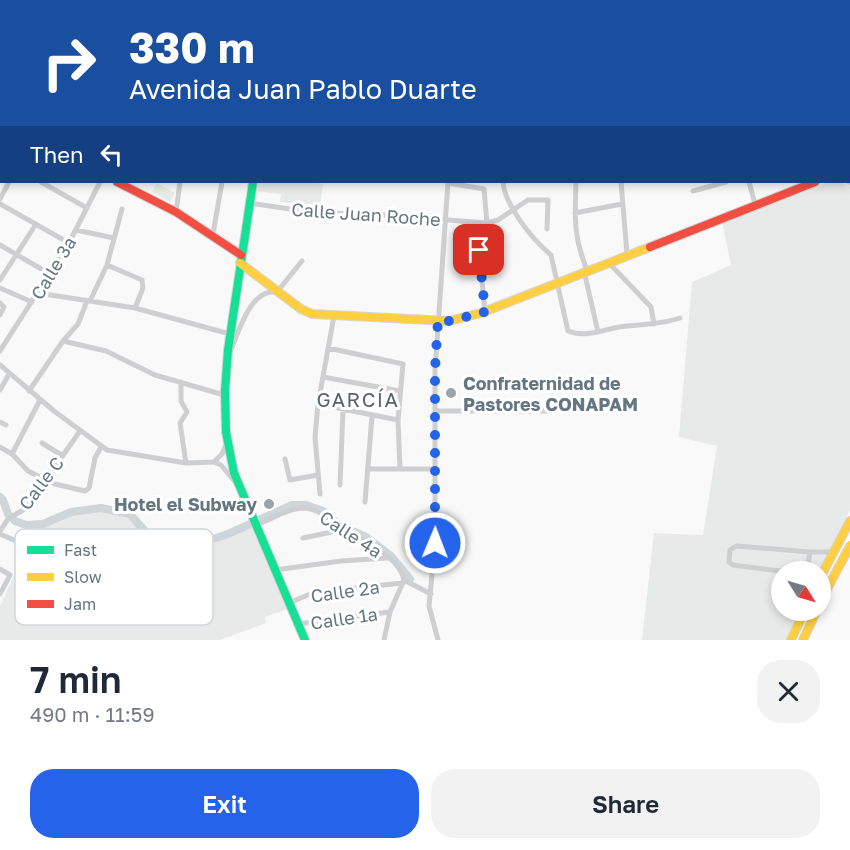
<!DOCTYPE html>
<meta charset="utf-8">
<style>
:root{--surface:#fff;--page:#f2f2f3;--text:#1f2937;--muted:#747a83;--accent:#2563eb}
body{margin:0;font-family:"Golos Text",sans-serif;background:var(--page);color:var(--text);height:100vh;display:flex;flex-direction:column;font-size:22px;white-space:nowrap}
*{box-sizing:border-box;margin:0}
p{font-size:20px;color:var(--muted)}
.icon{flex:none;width:33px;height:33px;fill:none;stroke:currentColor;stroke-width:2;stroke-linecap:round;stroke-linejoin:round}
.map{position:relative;height:640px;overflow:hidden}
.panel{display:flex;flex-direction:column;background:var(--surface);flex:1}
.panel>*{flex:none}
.hud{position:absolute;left:0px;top:0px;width:850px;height:183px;box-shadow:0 3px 9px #0003;background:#1a4fa0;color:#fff;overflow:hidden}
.needle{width:39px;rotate:127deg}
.controls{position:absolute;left:771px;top:561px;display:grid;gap:12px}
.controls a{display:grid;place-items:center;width:60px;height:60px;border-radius:50%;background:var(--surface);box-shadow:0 3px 9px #0003;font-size:30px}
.pin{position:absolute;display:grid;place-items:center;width:51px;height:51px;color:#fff;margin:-26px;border-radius:12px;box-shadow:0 3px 9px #0006}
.me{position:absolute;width:66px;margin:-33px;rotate:1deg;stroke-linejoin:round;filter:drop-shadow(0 0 4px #0008)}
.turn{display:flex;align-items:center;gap:21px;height:126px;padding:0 30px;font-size:27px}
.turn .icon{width:78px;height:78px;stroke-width:2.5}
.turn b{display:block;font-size:42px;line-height:51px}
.then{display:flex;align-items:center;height:57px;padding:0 30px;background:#0003;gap:12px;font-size:22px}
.round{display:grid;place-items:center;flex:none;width:63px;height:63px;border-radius:24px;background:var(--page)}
.head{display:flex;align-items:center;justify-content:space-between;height:102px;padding:0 30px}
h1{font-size:36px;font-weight:600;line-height:45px}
.button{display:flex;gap:12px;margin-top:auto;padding:12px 30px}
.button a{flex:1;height:69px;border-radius:24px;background:var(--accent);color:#fff;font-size:24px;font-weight:600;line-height:69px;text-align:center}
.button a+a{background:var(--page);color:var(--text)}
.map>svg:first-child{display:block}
.built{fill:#e8e9e9}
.green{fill:#e8ebe6}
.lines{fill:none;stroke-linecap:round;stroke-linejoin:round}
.river{stroke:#ced6d9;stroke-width:8}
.fast-casing{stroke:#d5d6d7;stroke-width:10}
.slow-casing{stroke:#d5d6d7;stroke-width:10}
.jam-casing{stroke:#d5d6d7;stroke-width:10}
.street{stroke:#cecfd0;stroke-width:5}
.fast{stroke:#16e098;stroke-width:8}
.slow{stroke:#ffcf43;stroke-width:8}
.jam{stroke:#f24e42;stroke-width:8}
.route{stroke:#2563eb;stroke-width:10;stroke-dasharray:0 18}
.poi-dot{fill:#99a4ac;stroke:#fff;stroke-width:2}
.labels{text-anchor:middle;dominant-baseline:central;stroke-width:6;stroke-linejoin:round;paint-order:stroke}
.street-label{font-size:18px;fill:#657683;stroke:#fff}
.poi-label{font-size:18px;font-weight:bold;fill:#657683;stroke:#fff;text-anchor:start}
.neighbourhood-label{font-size:20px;letter-spacing:1.5px;fill:#57646e;stroke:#fff}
.key{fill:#fff;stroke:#d1d6da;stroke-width:1.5}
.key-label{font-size:16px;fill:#657683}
</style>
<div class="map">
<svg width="850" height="640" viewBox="0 0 850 640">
<rect width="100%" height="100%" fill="#f9f9f9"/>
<path class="built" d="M256 182H313L323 184 320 207 280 202 281 194 255 191Z
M828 182 850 184V510L819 571 782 572V610L800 611 786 640H642L654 533 703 535 717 446 679 437 692 282 731 265 722 222Z
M92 508 130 514 144 530 153 536 180 546 198 544 251 525 287 609 265 617 266 623 220 640H0V606L15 573 43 524 64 515Z"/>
<path class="green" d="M157 183 175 193 170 202 152 192Z"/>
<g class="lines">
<path class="river" d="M0 497 3 500 8 514 15 521 26 525 43 524 71 512 101 508 130 514 144 530 153 536 180 546 198 544 228 534 292 505H306L323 511 339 525 366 537 391 556 410 579"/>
<defs>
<path id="fast" d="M281 0V2
M0 115 2 116
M253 182 228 350 225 391 226 432 234 473 305 640"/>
<path id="slow" d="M849 179 850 180
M240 263 301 309 312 314 449 321 481 313 650 247
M820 578 850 521
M820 602 850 546
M791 640 805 610
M803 640 817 610"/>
<path id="jam" d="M117 182 176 212 241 255
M650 247 815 182"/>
</defs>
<use href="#fast" class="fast-casing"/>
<use href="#slow" class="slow-casing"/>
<use href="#jam" class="jam-casing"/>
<path class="street" d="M29 0 32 2
M63 0 65 2
M125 0 128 2
M331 0V2
M372 0V2
M411 0V2
M452 0V2
M565 0V2
M92 2 93 0
M205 2V0
M250 2 251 0
M669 2V0
M713 2 714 0
M804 2V0
M0 24 2 25
M0 158 2 159
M41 182 87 208
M503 182C505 206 533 240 551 255L568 331C585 338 603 330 619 327 640 324 660 325 680 318
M576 182C575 218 573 236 587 270
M621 182 627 254
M749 182 755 204
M448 183 484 189 487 223
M693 191 726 182
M0 199 9 182
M249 203 317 213 372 214 487 223 498 220 528 200H548L547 229
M0 204 69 243
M176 212 180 182
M575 213 622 204
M76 230 114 238
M213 234 222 182
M0 245 50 274
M479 251 485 312
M608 262 651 307 654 324
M107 265 142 280 143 288 135 308
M584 271 598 332
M0 280 36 224
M0 288 32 302
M38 293 135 308 230 334
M90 301 107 265 122 209
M0 303 4 307 0 315
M63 341 106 351 155 375 224 395
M328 348 403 364 398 420 400 469
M0 351 69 243 100 182
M230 352C239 332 250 288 277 292L302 261
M0 365 54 411 107 450 186 463 214 462 222 454 226 445
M323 377 400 391
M181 382V401L187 412 180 423 186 463
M0 390 9 374
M29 391 63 341 78 324 87 301
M318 404 398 420
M435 411H555
M0 422 6 425
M42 443 63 456
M0 447 12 454 28 471 46 480 55 484 85 491 89 488 95 458 101 447
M12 454 40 400
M285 459 290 480 318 475
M214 462 221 465 236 483
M368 469H435
M340 485 343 410
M320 494 315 437 318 404 334 316
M365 502 372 416
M261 523C275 517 290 508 305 508 322 509 328 522 341 529 360 541 399 554 404 580L390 612 384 640
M0 531 8 519 26 508 80 431
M0 534 23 544
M303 538 342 530
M0 569 10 575 0 594
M275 570 341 561 387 558
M788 572 733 565 729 562 730 550 736 546 810 552H833
M807 572 810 552
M404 580 431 594
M289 603 315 592 403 583
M298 624 390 612
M438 640 429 606 435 543V370L448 182"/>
<use href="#fast" class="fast"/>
<use href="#slow" class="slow"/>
<use href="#jam" class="jam"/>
</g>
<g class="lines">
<path class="route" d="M435 543V370L438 320 449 321 485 312 479 250"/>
</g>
<g class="poi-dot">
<circle cx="451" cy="393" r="6"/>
<circle cx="269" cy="504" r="6"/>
</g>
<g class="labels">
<g class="street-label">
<text transform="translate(366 214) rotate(4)">Calle Juan Roche</text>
<text transform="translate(53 268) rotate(-59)">Calle 3ª</text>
<text transform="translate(41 483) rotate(-53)">Calle C</text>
<text transform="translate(351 534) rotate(33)">Calle 4ª</text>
<text transform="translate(345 591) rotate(-8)">Calle 2ª</text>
<text transform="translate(344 618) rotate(-8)">Calle 1ª</text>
</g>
<g class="poi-label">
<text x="463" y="383">Confraternidad de<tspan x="463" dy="21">Pastores CONAPAM</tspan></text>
<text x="257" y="504" text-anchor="end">Hotel el Subway</text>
</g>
<g class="neighbourhood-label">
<text x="358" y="399">GARCÍA</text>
</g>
</g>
<rect x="15" y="529" width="198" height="96" rx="9" class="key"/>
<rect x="27" y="546" width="27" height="8" fill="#16e098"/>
<rect x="27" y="573" width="27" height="8" fill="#ffcf43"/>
<rect x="27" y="600" width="27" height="8" fill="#f24e42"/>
<g class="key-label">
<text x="64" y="556">Fast</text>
<text x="64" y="583">Slow</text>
<text x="64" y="610">Jam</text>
</g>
</svg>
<div class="controls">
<a><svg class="needle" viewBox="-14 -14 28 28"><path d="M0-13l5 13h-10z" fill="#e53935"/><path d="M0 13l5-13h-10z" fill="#747a83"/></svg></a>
</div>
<div class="pin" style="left:479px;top:250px;background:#d93025"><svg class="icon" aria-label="arrive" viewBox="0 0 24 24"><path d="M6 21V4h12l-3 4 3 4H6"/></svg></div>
<svg class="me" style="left:435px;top:543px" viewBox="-20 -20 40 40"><circle r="17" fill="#2563eb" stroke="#fff" stroke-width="3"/><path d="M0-11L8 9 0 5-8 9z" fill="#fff"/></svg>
<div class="hud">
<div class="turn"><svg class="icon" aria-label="right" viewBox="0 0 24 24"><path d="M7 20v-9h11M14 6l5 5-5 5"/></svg><div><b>330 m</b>Avenida Juan Pablo Duarte</div></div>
<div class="then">Then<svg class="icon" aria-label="left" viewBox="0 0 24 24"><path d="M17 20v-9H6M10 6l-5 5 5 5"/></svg></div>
</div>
</div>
<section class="panel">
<div class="head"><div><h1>7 min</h1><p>490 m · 11:59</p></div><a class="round"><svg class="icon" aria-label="close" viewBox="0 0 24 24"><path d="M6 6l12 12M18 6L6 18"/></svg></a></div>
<div class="button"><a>Exit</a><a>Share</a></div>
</section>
